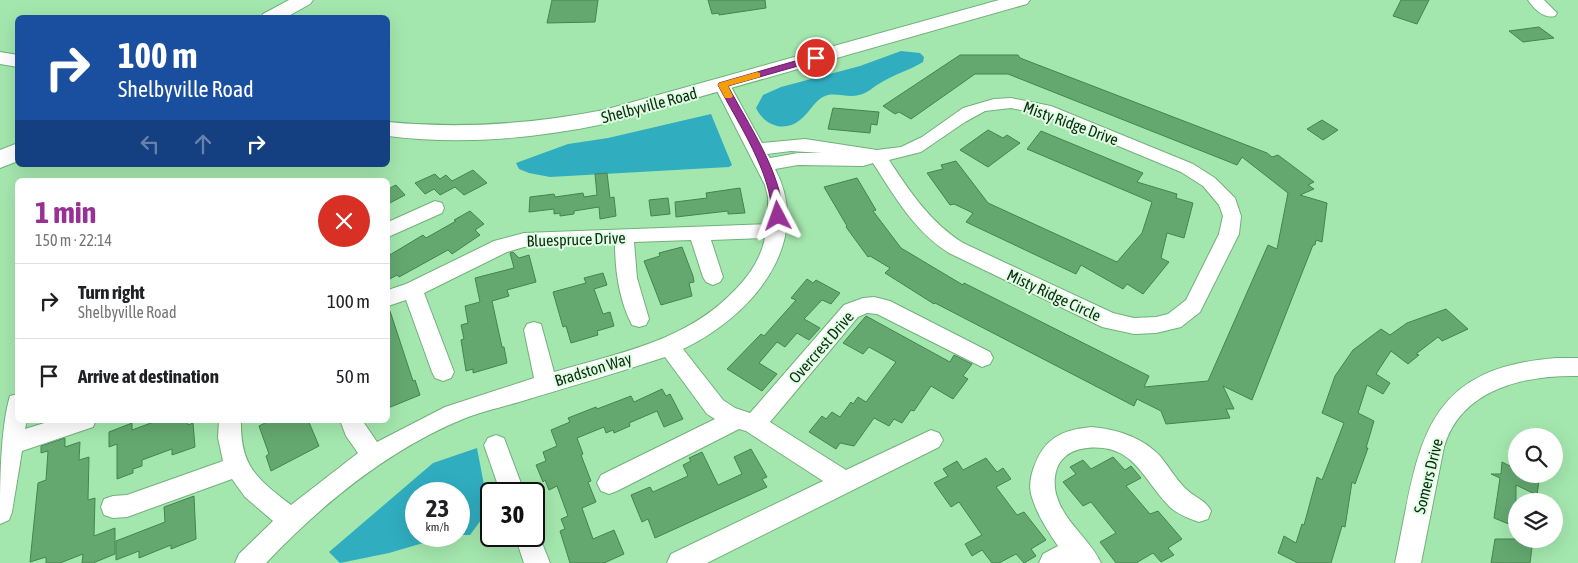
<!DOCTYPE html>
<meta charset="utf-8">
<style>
:root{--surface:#fff;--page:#f2f2f2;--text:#202124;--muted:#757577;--line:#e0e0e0;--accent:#973195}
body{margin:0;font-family:"Asap Condensed",sans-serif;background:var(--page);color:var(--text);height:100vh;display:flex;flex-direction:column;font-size:19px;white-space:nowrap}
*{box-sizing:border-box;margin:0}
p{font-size:16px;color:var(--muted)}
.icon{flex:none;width:28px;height:28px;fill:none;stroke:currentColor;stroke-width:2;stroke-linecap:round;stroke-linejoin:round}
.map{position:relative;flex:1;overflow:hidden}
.panel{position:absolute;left:15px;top:178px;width:375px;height:245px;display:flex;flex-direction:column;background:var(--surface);border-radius:8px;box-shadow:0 5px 20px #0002}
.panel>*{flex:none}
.banner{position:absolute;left:15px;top:15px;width:375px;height:152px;border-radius:8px;box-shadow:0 5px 20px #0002;background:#1a4fa0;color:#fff;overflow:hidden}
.fabs{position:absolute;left:1508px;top:428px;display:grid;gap:10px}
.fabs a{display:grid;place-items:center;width:55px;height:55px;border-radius:50%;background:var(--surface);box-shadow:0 5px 20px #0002;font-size:25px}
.speed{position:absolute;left:405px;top:482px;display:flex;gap:10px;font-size:25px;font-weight:700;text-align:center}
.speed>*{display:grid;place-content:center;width:65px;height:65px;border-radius:50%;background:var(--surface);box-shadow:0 5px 20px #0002;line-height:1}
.speed small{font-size:12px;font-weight:400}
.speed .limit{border:2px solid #111;border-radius:8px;background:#fff;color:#111}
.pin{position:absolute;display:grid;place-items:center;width:42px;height:42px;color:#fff;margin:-21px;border:2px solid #fff;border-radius:50%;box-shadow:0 1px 5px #0007}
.me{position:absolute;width:55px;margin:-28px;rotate:356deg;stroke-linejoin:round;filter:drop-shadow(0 0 4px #0008)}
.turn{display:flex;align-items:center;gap:18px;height:105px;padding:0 20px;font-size:22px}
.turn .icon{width:65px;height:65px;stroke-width:2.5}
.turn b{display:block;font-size:35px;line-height:42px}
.lanes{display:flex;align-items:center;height:48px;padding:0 20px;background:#0003;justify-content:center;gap:25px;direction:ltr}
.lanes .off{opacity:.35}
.round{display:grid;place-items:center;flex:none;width:52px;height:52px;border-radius:26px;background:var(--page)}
.overview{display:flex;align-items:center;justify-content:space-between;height:85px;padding:0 20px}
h1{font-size:30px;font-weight:700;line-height:38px;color:var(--accent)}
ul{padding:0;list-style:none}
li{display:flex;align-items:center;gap:15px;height:75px;padding:0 20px;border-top:1px solid var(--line)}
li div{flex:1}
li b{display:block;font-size:19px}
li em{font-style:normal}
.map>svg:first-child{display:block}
.water{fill:#30aec0}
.building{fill:#64a870;stroke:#448350}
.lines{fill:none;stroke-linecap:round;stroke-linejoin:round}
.minor-casing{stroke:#70b07a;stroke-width:2}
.major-casing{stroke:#70b07a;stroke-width:2}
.minor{fill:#fff;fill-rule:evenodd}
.major{fill:#fff;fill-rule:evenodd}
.route{fill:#973195;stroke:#622061}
.slow{fill:#f59e0b}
.labels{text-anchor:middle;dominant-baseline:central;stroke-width:4;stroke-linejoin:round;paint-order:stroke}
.street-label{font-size:16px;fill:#0f2a14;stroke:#deffe2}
</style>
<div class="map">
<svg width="1578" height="563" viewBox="0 0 1578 563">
<rect width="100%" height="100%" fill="#a4e7ae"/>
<path class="water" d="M901 51 920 53 924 57 923 62C910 70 895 74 882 82 874 86 867 94 859 95 849 98 838 93 828 95 815 98 810 113 800 120 784 133 764 125 756 108L763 95 781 87 860 66Z
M711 114 732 165 729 167 550 177 529 173 519 169 516 163 568 144 608 138Z
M477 448 487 501 484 516 470 535H459V494H416V536H447L389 553 340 563 329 552 433 463Z"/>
<path class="building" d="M552 0H598L595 22 547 23Z
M708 0H765L766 8 719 15V13L712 14Z
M1401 0H1429L1417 24 1393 16Z
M1539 27 1554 38 1523 42 1509 31Z
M960 55H1018L1020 58 1267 153 1272 157 1278 155 1314 182 1308 185 1314 189 1300 195 1327 203 1322 242 1316 240 1315 245H1313L1252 400 1223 386 1234 409H1226L1230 418 1166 424 1161 411 1137 399 1134 406 935 303 934 304 885 273 890 268 870 256 868 257 846 227 847 226 824 187 857 178 876 210 873 211 901 248 963 285 964 283 1149 376 1144 387 1208 381 1268 245 1277 249 1288 193 1242 157 1237 165 1008 74H975L911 119 899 112 895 114 883 106Z
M833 108 879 112 877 125 871 124 870 133 828 129Z
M1322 120 1338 130 1323 140 1307 129Z
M988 130 1003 138 1007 135 1020 143 988 167 960 150Z
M1041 131 1143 173 1137 182 1177 194 1176 198 1193 203 1184 238 1167 233 1161 258 1169 262 1143 294 1127 284 1123 289 1081 265 1076 274 966 222 973 213 954 204 950 205 927 173 943 169 941 165 956 161 988 203 1117 262 1142 233 1152 202 1027 149Z
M473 170 487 183 464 195 455 187 440 195 434 189 425 194 415 183 435 174 440 179 446 175 452 181Z
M607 173 610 198 614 197 616 216 600 219 599 207 574 211V214L560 216V213L554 214V209L529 212 530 197 554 194 555 197 583 193 584 197 597 195 595 174Z
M396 185 405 195 388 204V189Z
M740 188 745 213 728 214V211L676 217 675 202 707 198 706 193Z
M668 198 670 214 651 216 649 200Z
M470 211 484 224 475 230 480 235 452 254 448 250 399 277 397 275 388 280V256L423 235 426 238 456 221 454 220Z
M682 247 693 276 694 282 689 283 692 296 661 305 644 261 660 256 659 253Z
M513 252 519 258 529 255 536 282 507 290 509 296 492 301 502 347H504L507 363 473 373V369L466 371 461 340 464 339 461 325 468 323 465 306 480 302 475 278 514 268 510 253Z
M603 273 607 285 594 289 603 314 610 312 614 326 597 331 598 335 571 343 566 326 563 327 553 292 586 283 584 278Z
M807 279 813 283 816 280 840 293 831 304 822 300 804 319 820 328 809 340 797 333 785 347 777 342 759 363 777 374 762 391 727 369 761 334 764 336 796 300 791 298Z
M1446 309 1468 329 1442 341 1438 337 1416 354 1419 355 1408 364 1391 351 1376 374 1390 383 1383 394 1367 385 1358 413 1374 421 1366 448H1368L1355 484 1352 482 1345 527 1342 526 1331 563H1298L1278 553 1284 536 1296 543 1302 524 1304 525 1317 477 1322 480 1344 423 1322 413 1335 376 1353 350 1381 329 1390 335 1407 323Z
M388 311H390L413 381 415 380 420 395 388 408Z
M866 316 950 362 954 355 972 364 963 376 968 379 953 399 931 386 914 411 911 410 902 423 894 419 889 426 874 418 854 446 840 443 836 449 809 432 822 416 826 419 832 412 840 417 851 402 853 404 858 397 866 402 896 362 869 347 863 354 843 343Z
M662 389 666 396 670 394 683 419 664 427 657 411 629 423 630 426 614 433 613 430 606 433 604 427 577 438 583 454 581 455 591 481 588 482 596 502 582 508 593 539 614 530 624 554 604 563H570L560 531 565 529 561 519 568 516 557 486 549 490 545 480 543 482 536 465 546 461 543 452 557 446 551 430 570 422 568 418 596 407 597 409 631 396 634 402Z
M159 420H187L188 425 193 423 195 447 172 455V449L142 460V466L133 469V473L117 479V444L109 447V432L132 423V430Z
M271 420H308L319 446 271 471 266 456 269 454 259 426Z
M65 438V447L80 442 79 460 89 457 88 500 95 498 94 536 115 528V554L93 563H82L83 554 60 563H46V557L30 562 38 483 46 480 48 451 41 453V446Z
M751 449 767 477 762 479 767 487 655 538 648 519 642 522 631 495 650 487 653 492 688 476 683 465 691 461 689 458 702 452 718 485 742 474 734 457Z
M1113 457 1125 470 1131 466 1141 478 1126 486 1150 514 1158 511 1182 539 1168 548 1174 555 1161 562 1153 553 1136 563H1116L1100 542 1116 533 1091 502 1083 506 1063 482 1076 474 1070 467 1083 460 1091 469Z
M986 458 997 472 1003 468 1011 479 996 487 1017 515 1024 512 1046 540 1031 549 1036 556 1024 563 1016 554 999 563H992L982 550 972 556 965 544 982 535 959 502 951 507 934 483 948 476 943 469 957 461 963 470Z
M1502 462 1516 469V474H1540L1537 495 1516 485V527L1494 518 1500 478 1491 474H1501Z
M194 496 196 539 171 549V545L139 558V551L116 560V541L165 522 164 507Z
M1495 539H1533L1530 563H1491Z"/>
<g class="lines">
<defs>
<path id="minor" d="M1528 0H1544L1557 13 1555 16C1544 19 1534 9 1528 0Z
M722 80 728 81 730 85 762 143 805 139 877 150 901 147 922 137 963 108 994 99 1011 98 1051 106 1193 164 1215 178 1235 198 1241 216 1239 234 1200 312 1181 327 1156 333 1134 334 1102 327 949 253C914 231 895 197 873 163L863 166 798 165 775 169C815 244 749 318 683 349L723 400 735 408 750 413 844 305 863 298 874 297 890 301 990 352 993 358 990 364 982 367 877 314 867 313 858 317 770 422 846 470 931 430 939 433 943 440 939 447 707 563H667L671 554 823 481 746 431 739 429 617 491 609 494 601 491 597 483 601 475 715 419 707 414 665 357C617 373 568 387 519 402 502 407 485 411 468 417 390 448 323 503 266 563H235L239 554 273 521 245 497 232 479 127 517 113 518 104 515 101 507 104 499 113 496 127 495 223 461 218 438 219 420H241C240 466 256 478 291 505L358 453 346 436 340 420H362L377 442 445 407 534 378 524 330 527 324 534 322 541 324 554 372C619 353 687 341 735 290 749 276 761 258 765 238L711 240 723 277 720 282 713 285 706 282 703 277 691 240 634 242 637 278 649 319 646 325 639 327 632 325C619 300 615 270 615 243L524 247 507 252 424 293 454 372 451 378 443 381 435 378 432 372 406 300 388 306V290L406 284 494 241 524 233 768 224V197L765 185 714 85 716 81ZM1011 108 1041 114 1181 172 1203 186 1219 205 1223 216 1219 234 1186 300 1168 314 1156 317 1134 318 1113 313 963 243C930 222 910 192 889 160L921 152 965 122 985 111ZM791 151 822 153H798L770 158 767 154Z
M435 201 442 203 444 208 442 213 388 237V222Z
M1557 358H1578V376C1526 375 1461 388 1444 447L1421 563H1395C1419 450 1418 368 1557 358Z
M18 394V420H27L25 429 54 420H96L93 427 22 451 12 512 9 520 0 524C0 487 0 429 10 396Z
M1091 427C1116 429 1142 437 1160 456 1169 467 1176 479 1186 489 1195 498 1206 500 1211 511L1208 519 1199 522C1190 519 1180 515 1172 509 1143 482 1136 443 1087 448 1077 449 1068 452 1061 461 1054 470 1053 486 1057 497 1065 523 1090 539 1101 563H1039L1043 554 1058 546C1047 530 1036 513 1031 494 1029 485 1031 475 1034 467 1044 438 1062 430 1091 427Z
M496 435 504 438 525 494H501L484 445 488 438Z
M534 527 536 528 550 563H524L515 536H534Z"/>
<path id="major" d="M289 0H313L310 4 285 18H261L263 14Z
M999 0H1030L1027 4 604 124C532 139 460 145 388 136V122C461 129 532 124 604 110Z
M0 52 18 55V67L0 64Z
M18 143V161L0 168V150Z"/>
</defs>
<use href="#minor" class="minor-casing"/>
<use href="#major" class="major-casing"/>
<use href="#minor" class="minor"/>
<use href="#major" class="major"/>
</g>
<path class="route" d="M816 55 820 58 819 60 728 86C748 124 782 173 783 216L778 219 772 216C772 173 738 123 718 85L719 83Z"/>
<path class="slow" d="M757 72 760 73V77L728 86 733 96 731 98H725L718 85 719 83Z"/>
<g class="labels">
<g class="street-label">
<text transform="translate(649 105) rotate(-15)">Shelbyville Road</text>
<text transform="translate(1071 123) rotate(20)">Misty Ridge Drive</text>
<text transform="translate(576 239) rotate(-2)">Bluespruce Drive</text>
<text transform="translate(1054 295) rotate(25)">Misty Ridge Circle</text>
<text transform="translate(821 347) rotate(-49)">Overcrest Drive</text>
<text transform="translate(593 369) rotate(-17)">Bradston Way</text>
<text transform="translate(1428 476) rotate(-76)">Somers Drive</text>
</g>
</g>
</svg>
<div class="fabs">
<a><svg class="icon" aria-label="search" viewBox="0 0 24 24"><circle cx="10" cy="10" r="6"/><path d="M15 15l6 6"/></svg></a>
<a><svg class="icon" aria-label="layers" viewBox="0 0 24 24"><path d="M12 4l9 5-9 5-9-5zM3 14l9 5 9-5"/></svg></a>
</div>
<div class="speed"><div>23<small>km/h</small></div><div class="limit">30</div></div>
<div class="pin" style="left:816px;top:58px;background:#d93025"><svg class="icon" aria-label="arrive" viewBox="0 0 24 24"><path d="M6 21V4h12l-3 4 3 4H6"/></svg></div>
<svg class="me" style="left:778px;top:216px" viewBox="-20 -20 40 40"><path d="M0-17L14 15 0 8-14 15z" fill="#973195" stroke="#fff" stroke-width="4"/></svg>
<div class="banner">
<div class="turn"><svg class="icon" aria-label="right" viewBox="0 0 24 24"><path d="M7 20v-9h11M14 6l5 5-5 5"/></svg><div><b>100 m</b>Shelbyville Road</div></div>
<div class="lanes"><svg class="icon off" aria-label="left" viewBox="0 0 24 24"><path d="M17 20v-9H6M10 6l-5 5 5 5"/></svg><svg class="icon off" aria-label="ahead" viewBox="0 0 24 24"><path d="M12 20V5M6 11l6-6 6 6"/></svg><svg class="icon" aria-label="right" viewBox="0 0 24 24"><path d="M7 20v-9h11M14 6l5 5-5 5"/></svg></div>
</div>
<section class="panel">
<div class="overview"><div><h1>1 min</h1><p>150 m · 22:14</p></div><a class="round" style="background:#d93025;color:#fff"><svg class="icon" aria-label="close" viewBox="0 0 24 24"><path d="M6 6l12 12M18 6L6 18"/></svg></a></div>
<ul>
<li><svg class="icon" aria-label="right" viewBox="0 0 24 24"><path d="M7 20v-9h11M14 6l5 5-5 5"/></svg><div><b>Turn right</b><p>Shelbyville Road</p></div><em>100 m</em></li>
<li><svg class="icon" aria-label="arrive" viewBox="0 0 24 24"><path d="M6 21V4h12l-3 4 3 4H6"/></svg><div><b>Arrive at destination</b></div><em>50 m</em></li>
</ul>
</section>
</div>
